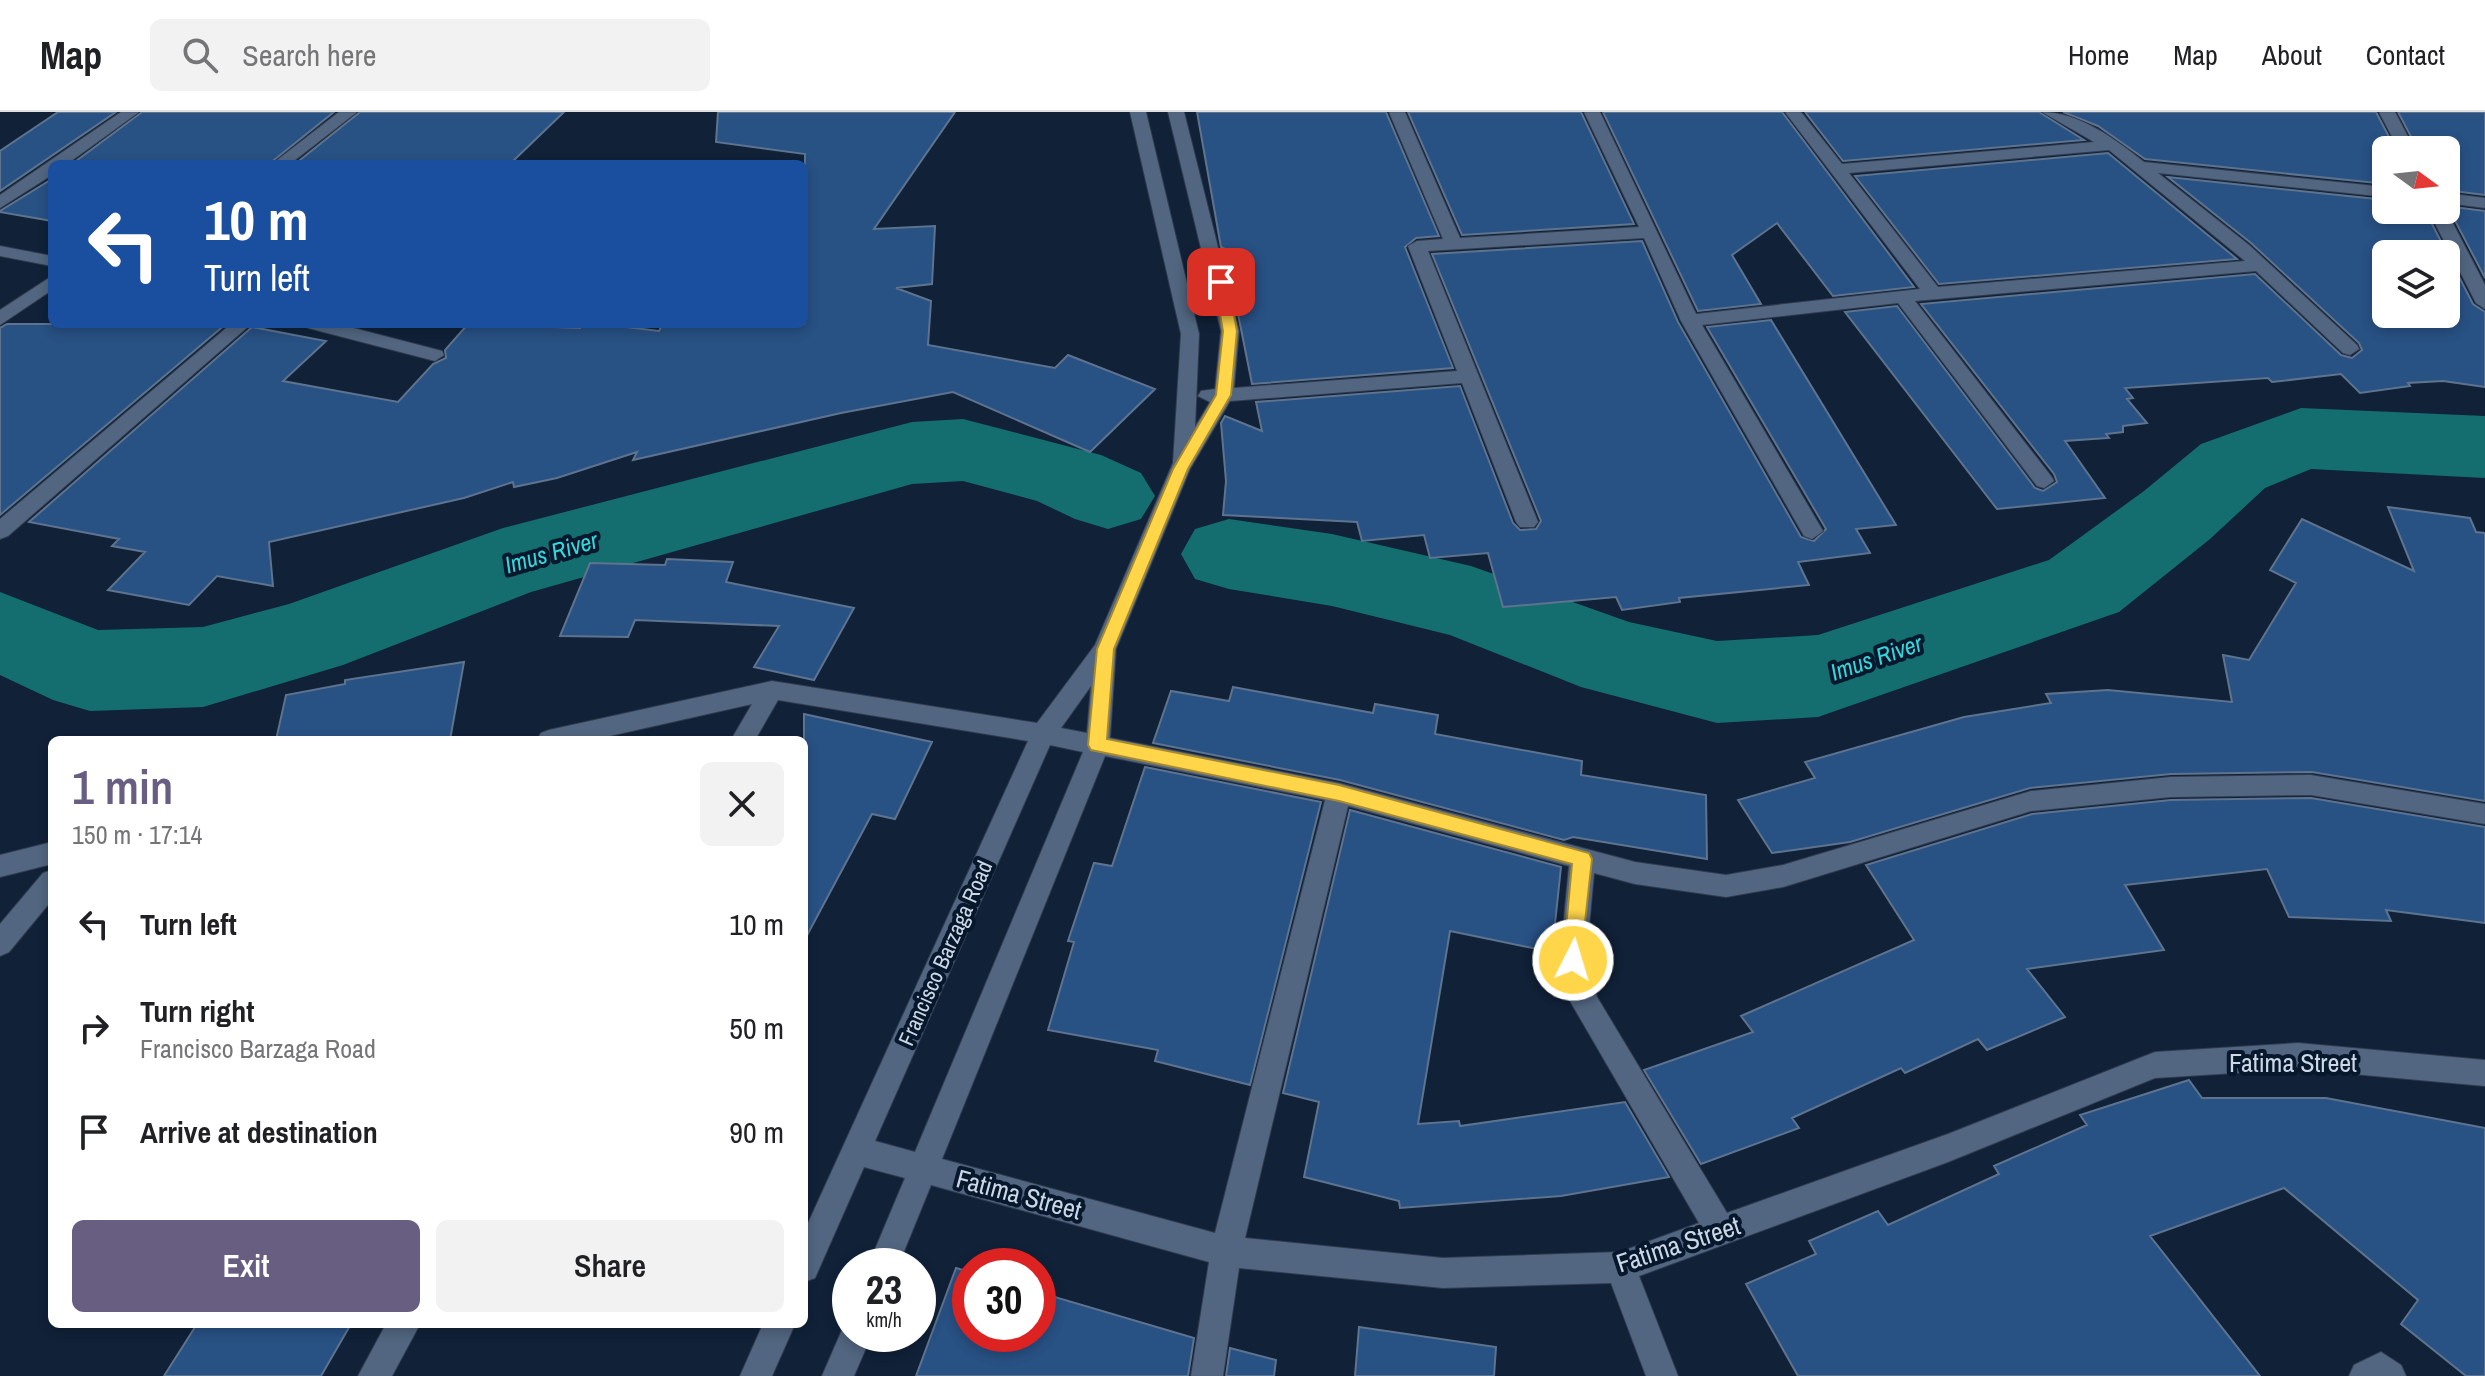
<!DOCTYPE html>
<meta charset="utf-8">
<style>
:root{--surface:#fff;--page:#f2f2f2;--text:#202124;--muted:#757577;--line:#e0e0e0;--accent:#685e82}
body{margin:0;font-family:"Archivo Narrow",sans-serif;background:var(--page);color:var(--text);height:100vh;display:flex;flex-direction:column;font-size:30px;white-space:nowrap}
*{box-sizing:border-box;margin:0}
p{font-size:26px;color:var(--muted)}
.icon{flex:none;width:44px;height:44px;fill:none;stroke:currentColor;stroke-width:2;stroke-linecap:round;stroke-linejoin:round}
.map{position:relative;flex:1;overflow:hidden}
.side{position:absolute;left:48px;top:624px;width:760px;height:592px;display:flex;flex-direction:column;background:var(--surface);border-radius:12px;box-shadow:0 4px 12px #0003}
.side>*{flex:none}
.hud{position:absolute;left:48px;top:48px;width:760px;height:168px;border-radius:12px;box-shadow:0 4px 12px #0003;background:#1a4fa0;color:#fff;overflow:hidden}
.needle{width:52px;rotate:105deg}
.fabs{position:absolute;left:2372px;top:24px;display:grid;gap:16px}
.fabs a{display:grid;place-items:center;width:88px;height:88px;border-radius:12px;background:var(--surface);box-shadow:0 4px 12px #0003;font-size:40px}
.speed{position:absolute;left:832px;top:1136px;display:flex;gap:16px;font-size:40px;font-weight:700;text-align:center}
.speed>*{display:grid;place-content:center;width:104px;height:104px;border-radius:50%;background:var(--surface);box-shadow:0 4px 12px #0003;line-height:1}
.speed small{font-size:20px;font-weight:400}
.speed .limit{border:12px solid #d22;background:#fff;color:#111}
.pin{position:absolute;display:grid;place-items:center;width:68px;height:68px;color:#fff;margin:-34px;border-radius:16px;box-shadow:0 4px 12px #0006}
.me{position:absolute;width:88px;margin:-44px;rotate:5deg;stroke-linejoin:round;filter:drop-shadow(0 0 6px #0008)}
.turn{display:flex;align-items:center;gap:28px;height:168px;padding:0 24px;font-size:36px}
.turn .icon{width:104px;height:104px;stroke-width:2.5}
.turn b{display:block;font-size:56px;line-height:68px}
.round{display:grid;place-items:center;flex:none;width:84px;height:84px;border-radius:12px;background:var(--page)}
.head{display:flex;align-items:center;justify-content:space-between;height:136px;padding:0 24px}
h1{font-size:48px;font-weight:600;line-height:60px;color:var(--accent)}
.cta{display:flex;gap:16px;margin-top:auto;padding:16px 24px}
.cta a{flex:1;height:92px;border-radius:12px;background:var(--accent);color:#fff;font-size:32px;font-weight:600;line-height:92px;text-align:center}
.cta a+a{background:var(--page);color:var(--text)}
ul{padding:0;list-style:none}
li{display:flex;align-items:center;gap:24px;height:104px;padding:0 24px}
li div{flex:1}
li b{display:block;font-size:30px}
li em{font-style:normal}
header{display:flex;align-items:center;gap:48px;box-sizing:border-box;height:112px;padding:0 40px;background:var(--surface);border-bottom:2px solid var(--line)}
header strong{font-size:38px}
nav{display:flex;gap:44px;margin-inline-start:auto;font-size:28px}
.search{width:560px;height:72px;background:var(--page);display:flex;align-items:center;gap:20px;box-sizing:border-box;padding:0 28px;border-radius:12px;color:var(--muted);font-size:30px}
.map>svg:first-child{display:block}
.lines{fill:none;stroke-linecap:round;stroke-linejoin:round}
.river{fill:#146e70;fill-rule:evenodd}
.building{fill:#285184;stroke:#5e738e;stroke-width:2;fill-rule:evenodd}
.minor-casing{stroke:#313b4e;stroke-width:2}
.minor{fill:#526681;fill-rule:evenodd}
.route{fill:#ffd54a;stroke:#a68a30;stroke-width:2}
.labels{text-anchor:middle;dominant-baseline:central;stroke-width:8;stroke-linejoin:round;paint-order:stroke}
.street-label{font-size:22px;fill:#ccd8e7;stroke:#07182d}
.water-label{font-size:24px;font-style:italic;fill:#33d8dc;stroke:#07182d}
.near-street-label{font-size:26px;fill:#ccd8e7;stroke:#07182d}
</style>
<header>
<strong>Map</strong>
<div class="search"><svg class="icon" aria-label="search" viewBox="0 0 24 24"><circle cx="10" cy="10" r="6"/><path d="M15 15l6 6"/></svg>Search here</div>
<nav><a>Home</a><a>Map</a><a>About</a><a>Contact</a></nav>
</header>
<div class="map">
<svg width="2485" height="1264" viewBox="0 0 2485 1264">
<rect width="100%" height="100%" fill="#102138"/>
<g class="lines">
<path class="river" d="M2301 296 2485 304V366L2311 357 2265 376 2210 427 2119 500 1818 605 1717 611 1581 575 1450 523 1332 494 1229 477 1195 467 1181 442 1195 417 1229 407 1332 422 1471 454 1629 510 1717 529 1818 523 2049 448 2144 379 2201 332Z
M963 307 1101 343 1141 361 1155 384 1141 407 1108 417 1075 407 1037 389 963 369 912 372 531 480 343 553 203 595 90 599 53 588 0 563V480L98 518 203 515 289 492 503 416 912 310Z"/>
</g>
<path class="building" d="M58 0H116L0 79V39Z
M142 0H334L269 52H72Z
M360 0H564L510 52H295Z
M718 0H955L874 117 935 114 932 172 896 176 931 189 928 233 1055 256 1068 243 1155 277 1090 340 953 280 841 301 633 348 637 340 557 366 514 375 513 370 464 386 269 430 273 474 217 464 189 493 108 478 145 440 112 434 119 427 29 410 252 215 326 229 283 269 398 290 433 252 446 246 445 238 468 212 580 216 582 212H601L659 219 663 212H804L805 42 716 30Z
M1197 0H1386L1439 124 1416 126 1405 135 1453 256 1252 272 1225 137 1221 135Z
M1408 0H1581L1634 112 1462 123Z
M1603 0H1782L1914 175 1833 184 1777 111 1732 143 1761 192 1698 199Z
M1805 0H2039L2084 28 1843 49Z
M2063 0H2376L2396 38H2386V72L2145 47 2098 14Z
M2398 0H2485V83L2446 78V38H2418Z
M2108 41 2237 147 1939 172 1855 64Z
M2168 65 2386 88V98H2425L2473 192 2485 200V275L2443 269 2408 271 2410 274 2360 281 2341 262 2272 270 2268 266 2125 276 2133 286 2127 287 2147 311 2123 314V320L2106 322 2109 326 2065 329 2105 386 1997 397 1845 200 1897 194 2035 376 2043 379 2057 370 2054 362 1921 192 2255 162 2341 243 2352 246 2362 238 2359 231 2251 131ZM2386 142H2446V202H2386Z
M52 67V109L0 100V99Z
M2446 94 2485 99V166L2449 97Z
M1642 129 1678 210 1801 425 1814 429 1826 417 1707 215 1771 208 1896 413 1856 417 1870 441 1798 450 1809 473 1679 486 1680 490 1622 498 1616 485 1503 495 1488 441 1430 446 1424 423 1362 429 1357 410 1223 403 1226 369 1221 311 1225 304 1262 319 1256 290 1460 274 1513 411 1520 418 1536 417 1541 409 1432 142Z
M7 212H226L0 403V216Z
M2388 395 2470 406 2476 420 2485 421V689L2312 660 2171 662 2030 676 1850 730 1772 741 1738 688 1815 666 1805 650 1964 605 2051 591 2046 582 2108 578 2232 590 2223 543 2249 548 2296 471 2270 458 2302 407 2414 459Z
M667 447 733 450 726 470 854 496 814 568 754 555 779 514 635 508 628 525 560 524 590 451 665 453Z
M464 550 450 628H276L286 583 345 572V568Z
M1233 575 1373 601 1375 592 1438 603 1435 622 1582 649 1581 663 1706 683 1707 747 1573 725 1564 728 1340 668 1153 631 1171 579 1229 589Z
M804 602 932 630 895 707 872 702 804 829Z
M1145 655 1321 690 1250 973 1155 949 1158 938 1048 918 1074 830 1068 829 1094 751 1112 754Z
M2311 686 2485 715V811L2386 798 2391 809 2289 805 2267 757 2125 773 2164 838 2027 857 2065 905 1987 938 1978 927 1905 961 1901 956 1792 1006 1799 1016 1701 1052 1644 958 1753 920 1741 904 1914 828 1866 753 2032 702 2171 688Z
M1350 698 1561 755 1552 840 1450 819 1418 1012 1459 1009 1460 1014 1625 990 1669 1065 1561 1084 1400 1096 1399 1089 1304 1065 1319 990 1283 981Z
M2189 968 2202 986H2326L2485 1016V1264H2466L2401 1212 2418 1188 2284 1076 2150 1124 2260 1264H1798L1746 1172 1816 1142 1809 1129 1878 1099 1888 1113 1999 1062 1994 1054 2087 1013 2080 1003Z
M956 1156 970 1160V1222H1038V1180L1194 1226 1188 1264H916Z
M197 1212H351L321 1264H164Z
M1359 1215 1496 1235 1494 1264H1355Z
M1230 1236 1276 1248 1274 1264H1226Z"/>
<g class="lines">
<defs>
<path id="minor" d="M121 0H139L67 52H52V63L0 96V83Z
M339 0H357L290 52H272Z
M1130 0H1146L1199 222 1195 315 1210 290 1198 284 1201 279 1215 277 1221 219 1168 0H1184L1239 219 1234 276 1457 259 1408 134 1417 129 1443 127 1389 0H1405L1460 126 1639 115 1584 0H1600L1696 202 1920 177 1785 0H1801L1842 52 2094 30 2042 0C2079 0 2115 27 2144 50L2386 75V85L2158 61 2249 133 2357 233 2359 237 2350 243 2343 241 2256 159 1915 189 2051 364 2054 369 2044 376 2037 374 1898 191 1702 213 1823 419 1812 427 1804 424 1681 209 1644 126 1428 139 1538 410 1534 415H1520L1516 410 1462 271 1230 289 1190 357 1116 537 1110 626 1339 671 1635 750 1726 763 1783 753 2031 679 2171 665 2311 663 2485 692V712L2311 683 2171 685 2031 699 1783 775 1726 785 1635 772 1594 761 1586 848 1597 885 1727 1101 1948 1022 2155 940 2298 931 2485 948V974L2298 957 2155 966 1948 1050 1639 1164 1678 1264H1646L1611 1171 1443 1176 1239 1156 1223 1264H1191L1209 1150 931 1073 898 1154H868L905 1066 864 1055 815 1166 804 1170V1120L1028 629 778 588 755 628H731L752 592 592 628H537L541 621 549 618 772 569 1037 611 1095 533 1173 351 1181 222ZM2109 38 2245 149 1938 175 1849 61ZM1091 574 1087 621 1061 616ZM1050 633 1083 640 915 1040 875 1029ZM1105 644 1325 688 1215 1121 942 1047ZM1348 694 1569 754 1560 848 1570 889 1699 1111 1620 1140 1443 1146 1245 1126Z
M2379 0H2395L2415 38H2399Z
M2446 81 2485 86V96L2446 91Z
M2428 98H2446L2485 173V197L2476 191Z
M0 134 52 144V154L0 144Z
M52 164V178L0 213V198Z
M231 212H251L8 424 0 427V407Z
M306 212H338L442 239 444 243 435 249 308 216Z
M52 730V752L0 765V743Z
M52 758V788L9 840 0 844V812L43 761Z
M850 1209V1222H872L854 1264H822L845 1211Z
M386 1212H420L392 1264H358Z
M763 1212H795L772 1264H740Z
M2381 1240 2401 1253 2406 1264H2349L2354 1253Z"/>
</defs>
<use href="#minor" class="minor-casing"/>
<use href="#minor" class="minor"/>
</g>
<path class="route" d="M1221 166 1228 170 1237 219 1231 283 1188 357 1114 537 1107 627 1339 673 1589 741 1592 747 1580 855H1566L1563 848 1572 752 1339 689 1091 638 1088 633 1097 537 1173 357 1216 283 1223 219 1214 170Z"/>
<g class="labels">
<g class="street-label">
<text transform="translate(945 841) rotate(-66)">Francisco Barzaga Road</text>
</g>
<g class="water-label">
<text transform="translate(551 440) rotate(-16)">Imus River</text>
<text transform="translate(1876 545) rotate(-19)">Imus River</text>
</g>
<g class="near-street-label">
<text x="2293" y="950">Fatima Street</text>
<text transform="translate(1019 1082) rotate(15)">Fatima Street</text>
<text transform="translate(1678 1132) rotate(-18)">Fatima Street</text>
</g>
</g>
</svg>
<div class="fabs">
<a><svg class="needle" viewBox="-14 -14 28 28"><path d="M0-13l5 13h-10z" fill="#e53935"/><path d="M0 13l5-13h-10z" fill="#757577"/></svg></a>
<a><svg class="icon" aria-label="layers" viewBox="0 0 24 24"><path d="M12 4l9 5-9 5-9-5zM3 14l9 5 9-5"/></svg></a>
</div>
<div class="speed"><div>23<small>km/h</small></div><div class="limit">30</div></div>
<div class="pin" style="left:1221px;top:170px;background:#d93025"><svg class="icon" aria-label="arrive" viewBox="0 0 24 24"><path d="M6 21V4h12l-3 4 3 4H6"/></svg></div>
<svg class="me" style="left:1573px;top:848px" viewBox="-20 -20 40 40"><circle r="17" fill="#ffd54a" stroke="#fff" stroke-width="3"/><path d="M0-11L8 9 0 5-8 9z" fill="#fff"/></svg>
<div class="hud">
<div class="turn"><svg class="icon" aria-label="left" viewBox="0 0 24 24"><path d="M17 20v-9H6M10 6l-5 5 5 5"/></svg><div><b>10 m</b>Turn left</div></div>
</div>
<section class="side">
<div class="head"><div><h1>1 min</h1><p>150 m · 17:14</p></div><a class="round"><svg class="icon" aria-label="close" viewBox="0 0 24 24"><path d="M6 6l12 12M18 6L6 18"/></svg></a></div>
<ul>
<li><svg class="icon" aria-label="left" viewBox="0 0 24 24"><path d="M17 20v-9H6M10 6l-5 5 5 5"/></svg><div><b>Turn left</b></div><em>10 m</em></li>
<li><svg class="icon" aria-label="right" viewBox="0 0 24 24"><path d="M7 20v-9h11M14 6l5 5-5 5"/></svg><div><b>Turn right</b><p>Francisco Barzaga Road</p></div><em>50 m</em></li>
<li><svg class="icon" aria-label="arrive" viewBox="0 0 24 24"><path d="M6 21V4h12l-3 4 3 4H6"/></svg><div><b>Arrive at destination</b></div><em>90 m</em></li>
</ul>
<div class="cta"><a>Exit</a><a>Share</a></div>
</section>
</div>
